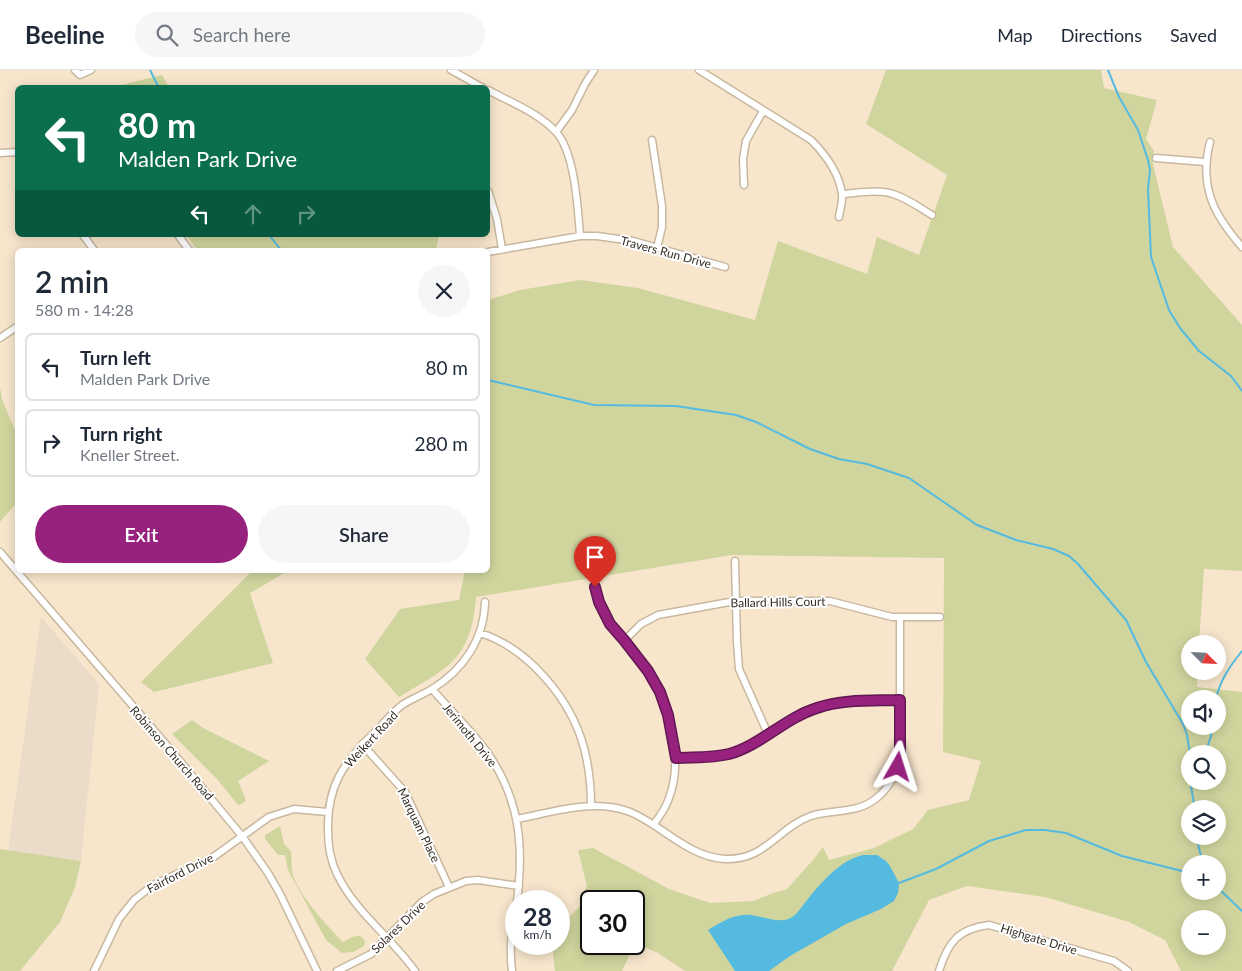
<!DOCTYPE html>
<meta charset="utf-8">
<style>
:root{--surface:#fff;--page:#f6f6f7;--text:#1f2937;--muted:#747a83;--line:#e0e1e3;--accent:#97227e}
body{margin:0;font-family:Lato,sans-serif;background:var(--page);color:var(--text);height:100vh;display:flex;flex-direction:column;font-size:19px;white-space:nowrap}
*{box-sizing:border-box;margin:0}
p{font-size:16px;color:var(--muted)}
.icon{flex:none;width:28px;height:28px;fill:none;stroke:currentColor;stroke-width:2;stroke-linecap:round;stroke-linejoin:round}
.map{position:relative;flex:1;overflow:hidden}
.details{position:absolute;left:15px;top:178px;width:475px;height:325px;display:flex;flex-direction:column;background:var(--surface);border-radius:8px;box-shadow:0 2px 12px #0003}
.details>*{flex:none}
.banner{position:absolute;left:15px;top:15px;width:475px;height:152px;border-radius:8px;box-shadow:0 2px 12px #0003;background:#0b6e4f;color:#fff;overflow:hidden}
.needle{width:32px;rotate:114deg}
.buttons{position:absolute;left:1181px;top:565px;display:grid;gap:10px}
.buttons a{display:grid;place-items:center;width:45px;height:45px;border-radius:50%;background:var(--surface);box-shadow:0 2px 12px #0003;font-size:25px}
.speed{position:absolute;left:505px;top:820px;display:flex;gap:10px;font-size:25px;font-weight:700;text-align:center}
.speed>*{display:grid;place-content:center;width:65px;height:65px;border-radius:50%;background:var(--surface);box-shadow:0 2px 12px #0003;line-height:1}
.speed small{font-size:12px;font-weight:400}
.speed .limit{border:2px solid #111;border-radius:8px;background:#fff;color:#111}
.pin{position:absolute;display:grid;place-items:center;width:42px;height:42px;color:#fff;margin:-51px -21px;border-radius:50% 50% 50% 0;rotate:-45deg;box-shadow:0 0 5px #0007}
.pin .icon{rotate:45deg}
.me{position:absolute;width:55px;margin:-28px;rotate:6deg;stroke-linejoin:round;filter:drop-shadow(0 0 4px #0008)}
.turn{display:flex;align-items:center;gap:18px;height:105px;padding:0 20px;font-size:22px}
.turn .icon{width:65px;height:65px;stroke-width:2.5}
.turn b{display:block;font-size:35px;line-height:42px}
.lanes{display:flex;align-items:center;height:48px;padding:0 20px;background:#0003;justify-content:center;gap:25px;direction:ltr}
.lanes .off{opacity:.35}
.round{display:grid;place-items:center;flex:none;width:52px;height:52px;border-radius:26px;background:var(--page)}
.overview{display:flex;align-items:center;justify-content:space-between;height:85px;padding:0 20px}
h1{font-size:30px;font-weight:600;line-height:38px}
.cta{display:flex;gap:10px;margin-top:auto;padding:10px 20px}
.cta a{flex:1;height:58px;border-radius:30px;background:var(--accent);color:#fff;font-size:20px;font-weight:600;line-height:58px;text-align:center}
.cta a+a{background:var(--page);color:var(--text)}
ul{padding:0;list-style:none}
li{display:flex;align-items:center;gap:15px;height:68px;margin:0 10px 8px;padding:0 10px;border:2px solid var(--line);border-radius:8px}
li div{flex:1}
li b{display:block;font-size:19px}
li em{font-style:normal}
header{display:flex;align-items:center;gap:30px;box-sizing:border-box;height:70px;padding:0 25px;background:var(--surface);border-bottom:1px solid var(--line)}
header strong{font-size:24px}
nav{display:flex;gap:28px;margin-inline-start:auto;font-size:18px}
.search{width:350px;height:45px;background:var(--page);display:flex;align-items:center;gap:12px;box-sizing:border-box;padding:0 18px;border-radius:28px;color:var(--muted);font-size:19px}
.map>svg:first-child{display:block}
.education{fill:#ebdcc9}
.green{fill:#d0d59e;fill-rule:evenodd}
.water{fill:#54badf}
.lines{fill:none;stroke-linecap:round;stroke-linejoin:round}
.stream{stroke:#54badf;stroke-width:2}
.minor-casing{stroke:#c8b89f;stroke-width:9}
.minor{stroke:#fff;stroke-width:6}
.route-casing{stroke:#621652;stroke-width:12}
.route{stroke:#97227e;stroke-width:9}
.labels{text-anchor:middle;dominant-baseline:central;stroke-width:4;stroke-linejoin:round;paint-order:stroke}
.street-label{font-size:12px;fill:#363026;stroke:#fff}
</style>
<header>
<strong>Beeline</strong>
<div class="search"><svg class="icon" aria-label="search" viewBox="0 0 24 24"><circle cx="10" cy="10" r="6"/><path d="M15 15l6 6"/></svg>Search here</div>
<nav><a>Map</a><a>Directions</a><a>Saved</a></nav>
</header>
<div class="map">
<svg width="1242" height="901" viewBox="0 0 1242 901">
<rect width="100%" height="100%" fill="#f7e6cc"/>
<path class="education" d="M41 547 99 614 81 791 8 781Z"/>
<path class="green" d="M886 0H1101L1104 18 1157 30 1146 69 1154 81 1153 94 1173 177 1242 255V501L1204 499 1199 574H1190V601H1198L1197 617 1242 622V901H1181L1165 870 1129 852 1045 827 967 816 929 830 892 901H685L658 883 635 873 622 901H555L552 874H559V857L580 836 587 816 578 780 593 778 669 819 710 833 753 831 773 823 787 819 813 790 823 777 829 790 874 778 913 759 928 740 969 730 981 691 943 682 944 488 732 485 476 527C471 590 449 597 399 627L365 589 400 539 459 530 465 500H488V230L520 220 580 210 638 218 755 250 778 171 867 204 877 167 919 185 947 105 866 54ZM1190 629H1218V656H1190ZM1190 684H1218V711H1190ZM1190 739H1218V766H1190ZM1190 794H1218V821H1190ZM591 831H634V874H591ZM1190 849H1218V876H1190Z
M162 5 169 17H113Z
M186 165H439L436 180H197Z
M0 317 2 329 15 361 18 362 17 432 0 452Z
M253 500H289L250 523 273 593 154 622 141 612Z
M192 650 203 658 269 691 238 711 246 730 242 734 238 735 217 709 172 664Z
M280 756 284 774 291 781C292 788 291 798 293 805 299 825 328 857 343 872 351 868 360 860 365 872L364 876 353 882 342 883 326 870 288 800 285 785H278L265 769V765Z
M0 779 81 791 75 817 60 852 20 901H0Z"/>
<path class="water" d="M863 785H877L886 791 890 796 899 813 898 823 894 831 881 839 846 854 790 886 769 901H735L708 860C718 854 730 846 743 845 760 843 780 858 795 845 799 841 803 835 807 830 822 812 840 790 863 785Z"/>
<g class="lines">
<path class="stream" d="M150 0 159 18
M1108 0 1119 27 1138 60 1148 90 1150 100 1148 119 1151 187 1169 240 1180 258 1199 281 1231 306 1242 321
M269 165 281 180
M488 310 594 335 676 336 736 345 756 352 810 379 839 389 867 394 909 408 977 455 1016 470 1053 479 1069 486 1078 494 1126 550 1146 592 1183 654 1187 665 1190 684
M1216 629C1220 610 1230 596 1242 581
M1205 684 1211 666 1212 656
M1190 711 1195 739
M1196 766 1203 794
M899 813 936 799 989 771 1026 760H1045L1066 763 1122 786 1190 803
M1218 818 1242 841"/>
<defs>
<path id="minor" d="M75 0 80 5 91 0
M451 0 483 18
M699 0 811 70C825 84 839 102 842 124 843 131 840 140 839 147
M488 20C510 32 539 43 556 62 575 82 578 140 580 166
M556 62 572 40 585 14 594 0
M652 70 662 136V157L657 178
M1210 72C1199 116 1213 144 1242 177
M0 83 18 82
M1156 88 1205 92
M744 115 743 89 746 71 763 41
M488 121 497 149 502 179
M842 124C858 123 878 119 893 124 907 128 920 138 932 145
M83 165 94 180
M178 165 189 180
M488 182 580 166H597L633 171 725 197
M0 268 18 256
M0 482 164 672 242 766 268 803 280 824 317 901
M735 491 737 572 739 599 768 664
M595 517C598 529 603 541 609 552 613 559 620 564 624 570 632 579 640 590 647 600 669 633 684 690 669 728 666 738 660 746 654 754
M480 563C528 578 571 629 584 678 589 697 591 716 591 735
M625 570 641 554 658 545 735 531H830L892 547H940
M432 619C450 640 471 660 487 682 520 729 524 776 517 831
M362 674 405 722 449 817
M676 688C694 687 712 688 729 683 761 675 785 648 817 638 843 629 872 631 900 630
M517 749C553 742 594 728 630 742 662 755 688 787 725 789 765 791 779 757 811 746 832 739 855 744 874 730 889 719 897 703 900 685V548
M94 901 119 849 134 830 153 815 212 788 269 747 294 739 328 742
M337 901 371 884 422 832 434 824 466 811 478 810 519 816
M415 901C391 867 355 842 337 804 330 790 328 776 328 760 327 715 344 692 375 662 384 653 392 643 402 635 411 629 422 625 432 619 463 600 484 570 485 532
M512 901C509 878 512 857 516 835
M939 901C948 872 958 859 989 855L1114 891 1128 901"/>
</defs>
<use href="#minor" class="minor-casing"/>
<use href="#minor" class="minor"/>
</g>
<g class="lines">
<defs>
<path id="route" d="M595 517 599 532 610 554 624 570 648 601 660 622 668 645 676 688C694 687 712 688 729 684 761 675 785 648 817 638 843 629 872 631 900 630V685L898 697"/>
</defs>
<use href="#route" class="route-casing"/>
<use href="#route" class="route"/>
</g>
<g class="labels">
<g class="street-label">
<text transform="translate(666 182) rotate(15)">Travers Run Drive</text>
<text transform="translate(778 532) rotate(-1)">Ballard Hills Court</text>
<text transform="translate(470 665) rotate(51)">Jerimoth Drive</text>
<text transform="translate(371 669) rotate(-47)">Weikert Road</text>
<text transform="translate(172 683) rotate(49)">Robinson Church Road</text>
<text transform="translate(419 755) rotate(64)">Marquam Place</text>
<text transform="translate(180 803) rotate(-27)">Fairford Drive</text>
<text transform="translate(398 857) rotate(-44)">Solares Drive</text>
<text transform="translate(1039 869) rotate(17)">Highgate Drive</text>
</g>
</g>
</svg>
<div class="buttons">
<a><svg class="needle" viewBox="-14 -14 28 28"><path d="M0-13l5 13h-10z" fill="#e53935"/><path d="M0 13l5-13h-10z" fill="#747a83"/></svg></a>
<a><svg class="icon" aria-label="sound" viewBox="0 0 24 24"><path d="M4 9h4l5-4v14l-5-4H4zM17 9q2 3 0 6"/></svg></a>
<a><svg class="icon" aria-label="search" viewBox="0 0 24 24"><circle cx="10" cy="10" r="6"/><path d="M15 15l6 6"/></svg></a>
<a><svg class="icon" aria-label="layers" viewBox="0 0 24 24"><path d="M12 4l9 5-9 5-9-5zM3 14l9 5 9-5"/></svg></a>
<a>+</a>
<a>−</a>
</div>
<div class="speed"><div>28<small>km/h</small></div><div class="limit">30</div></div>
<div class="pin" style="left:595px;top:517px;background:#d93025"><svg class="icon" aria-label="arrive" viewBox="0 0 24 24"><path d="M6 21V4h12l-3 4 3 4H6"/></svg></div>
<svg class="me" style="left:898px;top:697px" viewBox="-20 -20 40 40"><path d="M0-17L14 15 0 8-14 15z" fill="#97227e" stroke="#fff" stroke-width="4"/></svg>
<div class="banner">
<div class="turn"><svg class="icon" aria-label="left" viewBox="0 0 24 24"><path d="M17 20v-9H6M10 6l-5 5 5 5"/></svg><div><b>80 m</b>Malden Park Drive</div></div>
<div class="lanes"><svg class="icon" aria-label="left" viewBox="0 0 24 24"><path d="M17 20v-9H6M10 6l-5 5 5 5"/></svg><svg class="icon off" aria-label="ahead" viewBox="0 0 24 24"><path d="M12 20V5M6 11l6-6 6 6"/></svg><svg class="icon off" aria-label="right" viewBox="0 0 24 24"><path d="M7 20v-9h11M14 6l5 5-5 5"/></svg></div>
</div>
<section class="details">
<div class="overview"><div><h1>2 min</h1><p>580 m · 14:28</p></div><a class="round"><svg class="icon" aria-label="close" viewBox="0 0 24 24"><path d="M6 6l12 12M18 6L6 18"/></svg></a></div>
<ul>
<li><svg class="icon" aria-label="left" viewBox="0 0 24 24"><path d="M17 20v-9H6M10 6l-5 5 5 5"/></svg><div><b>Turn left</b><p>Malden Park Drive</p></div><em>80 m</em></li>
<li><svg class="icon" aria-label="right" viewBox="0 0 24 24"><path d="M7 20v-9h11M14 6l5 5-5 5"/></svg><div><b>Turn right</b><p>Kneller Street.</p></div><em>280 m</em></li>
</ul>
<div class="cta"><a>Exit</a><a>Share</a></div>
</section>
</div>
